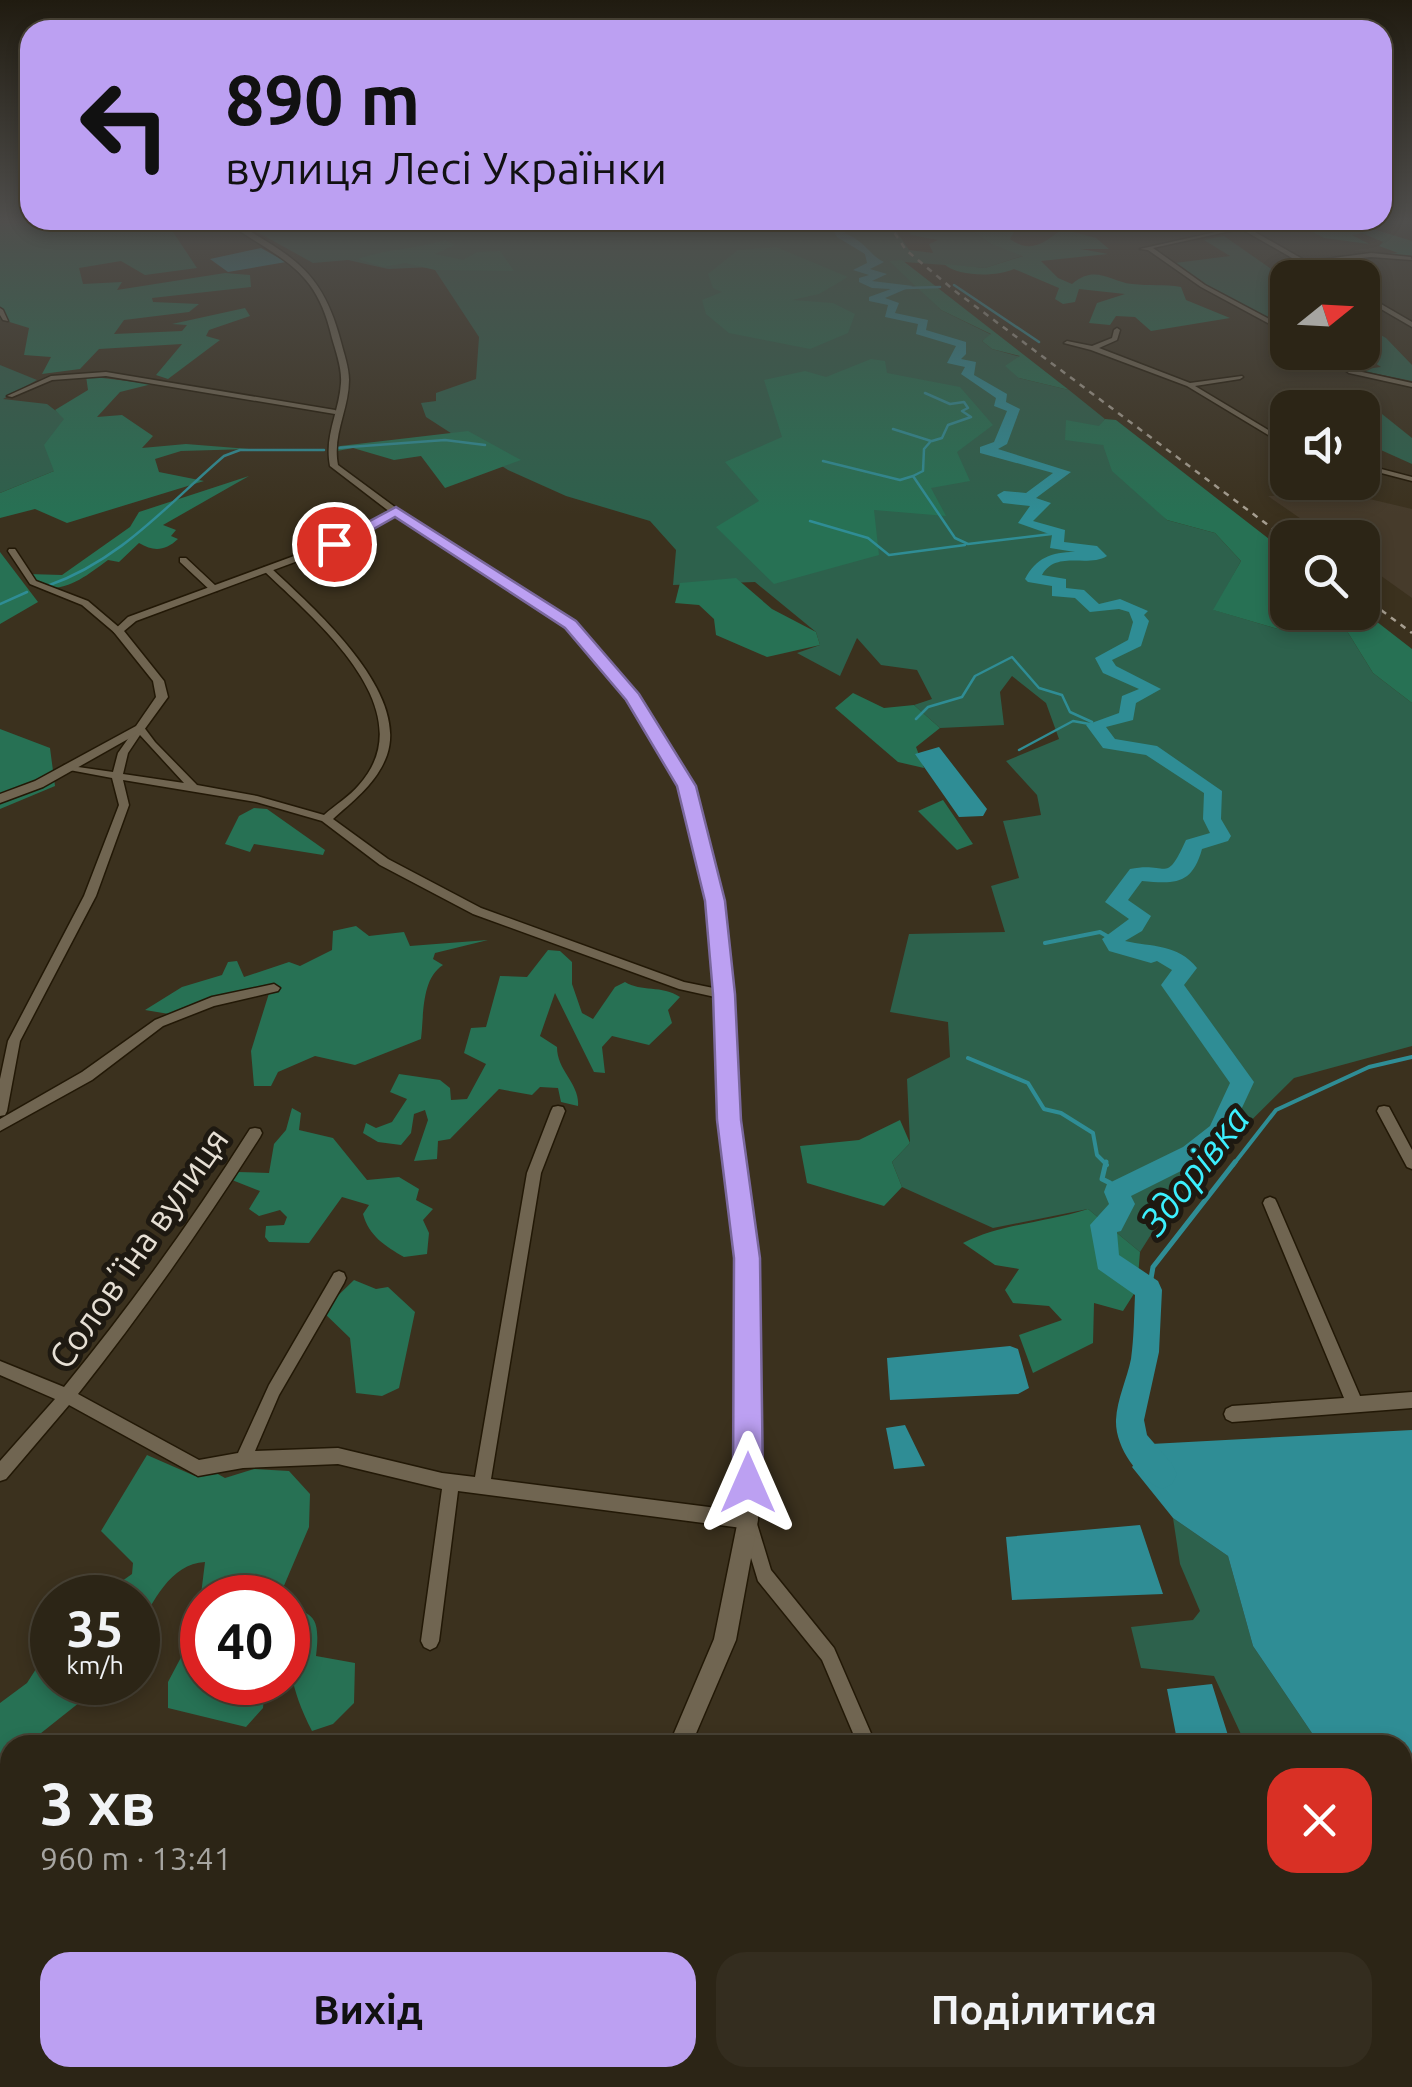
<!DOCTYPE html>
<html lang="uk">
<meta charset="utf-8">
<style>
:root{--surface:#2c2516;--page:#342d1f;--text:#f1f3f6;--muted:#a6a5a1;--line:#484235;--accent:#bca0f2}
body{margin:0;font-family:Ubuntu,sans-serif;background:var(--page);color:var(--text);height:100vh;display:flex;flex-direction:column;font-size:38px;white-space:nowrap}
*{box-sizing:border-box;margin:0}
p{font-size:32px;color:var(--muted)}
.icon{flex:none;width:55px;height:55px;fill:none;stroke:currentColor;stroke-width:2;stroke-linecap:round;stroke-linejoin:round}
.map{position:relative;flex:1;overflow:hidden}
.drawer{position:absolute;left:0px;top:1735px;width:1412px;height:352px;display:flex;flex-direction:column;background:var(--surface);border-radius:30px 30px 0 0;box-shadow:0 5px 15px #0003,0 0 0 2px var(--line)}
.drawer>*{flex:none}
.top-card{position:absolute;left:20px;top:20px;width:1372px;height:210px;border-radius:30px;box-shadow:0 5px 15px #0003,0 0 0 2px var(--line);background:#bca0f2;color:#111;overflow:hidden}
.needle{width:65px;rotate:72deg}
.controls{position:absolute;left:1270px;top:260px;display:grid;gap:20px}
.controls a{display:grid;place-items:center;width:110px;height:110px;border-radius:20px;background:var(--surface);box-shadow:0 5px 15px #0003,0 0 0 2px var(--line);font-size:50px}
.speed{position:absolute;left:30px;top:1575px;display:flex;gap:20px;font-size:50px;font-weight:700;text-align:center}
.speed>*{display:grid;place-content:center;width:130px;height:130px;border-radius:50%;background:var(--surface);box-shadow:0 5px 15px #0003,0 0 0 2px var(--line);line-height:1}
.speed small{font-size:25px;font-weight:400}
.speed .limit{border:15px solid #d22;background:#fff;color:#111}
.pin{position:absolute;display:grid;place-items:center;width:85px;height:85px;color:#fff;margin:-42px;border:5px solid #fff;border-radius:50%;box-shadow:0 2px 10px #0007}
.me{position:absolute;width:110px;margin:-55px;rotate:0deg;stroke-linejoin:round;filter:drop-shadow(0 0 8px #0008)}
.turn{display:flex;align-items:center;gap:35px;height:210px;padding:0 40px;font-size:45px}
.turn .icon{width:130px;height:130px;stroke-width:2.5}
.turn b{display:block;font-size:70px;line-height:85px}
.round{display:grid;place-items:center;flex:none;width:105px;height:105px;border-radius:30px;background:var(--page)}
.overview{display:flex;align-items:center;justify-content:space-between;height:170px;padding:0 40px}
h1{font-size:60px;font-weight:600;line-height:75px}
.action{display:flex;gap:20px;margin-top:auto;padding:20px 40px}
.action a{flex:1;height:115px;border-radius:30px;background:var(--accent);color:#111;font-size:40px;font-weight:600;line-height:115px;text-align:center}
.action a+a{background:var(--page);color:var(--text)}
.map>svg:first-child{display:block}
.industrial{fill:#463b2b}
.green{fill:#2d614c}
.forest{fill:#277154}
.water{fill:#2f8d95}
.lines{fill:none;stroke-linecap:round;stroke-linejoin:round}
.stream-far3{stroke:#2f8d95;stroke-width:2.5}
.stream-far2{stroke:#2f8d95;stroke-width:4}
.stream-far1{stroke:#2f8d95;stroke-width:5}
.stream{stroke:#2f8d95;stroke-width:6}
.river{fill:#2f8d95;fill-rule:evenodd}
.minor-casing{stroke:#221806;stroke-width:3}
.tertiary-casing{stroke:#221806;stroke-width:3}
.minor{fill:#706551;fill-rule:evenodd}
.tertiary{fill:#706551;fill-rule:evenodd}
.rail{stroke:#a69e90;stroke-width:2.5;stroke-dasharray:6 6;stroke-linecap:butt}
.route{fill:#bca0f2;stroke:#7a689d;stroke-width:2.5}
.labels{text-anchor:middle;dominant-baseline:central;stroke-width:10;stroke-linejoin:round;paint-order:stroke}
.street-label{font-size:35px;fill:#e6dfd4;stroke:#1e1911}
.water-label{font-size:38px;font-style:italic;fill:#3ceffe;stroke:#1e1911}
</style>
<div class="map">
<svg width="1412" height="2087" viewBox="0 0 1412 2087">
<rect width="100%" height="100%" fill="#3b311e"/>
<path class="industrial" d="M1340 492 1412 509V598L1363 563 1362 538 1327 537 1268 496Z"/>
<path class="green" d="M241 223H891L909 250 933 253 929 244 938 240 911 235 905 223H960L991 244 1025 255 985 268 891 261 941 310 992 335 982 341 992 349 1021 357 1019 378 1069 390 1105 419 1100 426 1103 445 1167 520 1215 533 1241 561 1214 610 1278 629 1347 631 1373 673 1412 703V1046L1294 1078 1176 1195 1140 1252 1088 1209 993 1228 902 1187 892 1162 910 1143 907 1079 950 1057 948 1022 890 1012 909 934 1005 932 991 886 1019 878 1003 821 1041 815 1037 795 1006 761 1059 739 1046 703 1012 676 1000 692 1004 725 940 728 914 705 932 699 917 670 881 665 857 638 840 676 797 653 820 645 816 632 755 582 673 585 676 550 650 521 566 496 508 470 426 417 421 403 436 401V393L476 379 479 337 433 267 388 269 348 260 313 263Z
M1224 236 1287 280V329L1206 286 1175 263 1230 256 1204 240Z
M1363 325 1386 338 1412 365V381L1358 370 1381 367 1360 353H1329L1362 352Z
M0 365 37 380 3 399 47 404 65 418 54 471 0 493Z
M1372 406 1412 438V464L1363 442V428L1370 427 1363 421V408Z
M1173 1518 1228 1556 1253 1646 1320 1745H1246L1214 1676 1141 1668 1131 1627 1193 1620 1200 1611 1180 1564Z
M1403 1867 1412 1890V2087H1220L1219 2078H1402Z"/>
<path class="forest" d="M0 223H167L197 268 145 275 121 261 79 268 83 284 122 282 117 290 225 273 250 275 251 287 152 298 153 302 199 304 189 312 124 320 114 334 182 331 187 325 172 324 245 308 250 316 209 330 206 336 220 340 168 379 156 375 182 344 99 349 80 369 42 374 51 357 24 355 29 328 0 319Z
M960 223H1045L1015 230 1010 239C1031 254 1044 243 1062 229L1096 238 1109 249H1081L1108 254 1041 261 1058 278 1072 284C1095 264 1109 281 1132 284 1149 286 1164 284 1181 287L1186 300 1230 318 1151 331 1135 317 1116 316 1110 325 1089 323 1097 303 1125 294 1079 289 1075 302 1063 304 1055 299 1059 288 1014 269C997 277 958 277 944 264L985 268 1023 256 991 244Z
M1298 224 1363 226 1412 241V258L1376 255 1398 253 1379 246 1383 242 1362 233 1352 235 1369 244 1324 238Z
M445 240 455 245 435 254 463 260 477 252 500 251 514 271 435 270 405 263 383 267 358 259C387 249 416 249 445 240Z
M776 247 848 277 819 294 792 300 833 303 855 314 848 333 810 349 729 333 706 314 702 300 722 292 713 288 708 274 738 250Z
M902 260 1069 390 1019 378 1005 366 1020 356 992 349 982 341 991 334 941 310 889 261Z
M871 359 885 361 887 373 960 387 993 425 957 452 970 481 931 488 946 516 874 510 879 555 774 584 716 527 759 501 725 462 782 437 764 380 805 371 826 377Z
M86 376 152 384 120 392 97 417 122 415 153 436 142 448 186 444 249 449 181 451 155 459 159 472 204 481 67 523 35 509 0 518V493L54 471 44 445 64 419 55 410 88 390Z
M1105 419 1116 420 1287 553 1288 612 1363 611 1412 649V703L1373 673 1347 631 1278 629 1213 610 1241 561 1215 533 1167 520 1112 471 1103 445 1065 440 1066 420 1099 426Z
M468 431 521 460 445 488 421 456 394 460 353 448 337 451 340 446Z
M249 476 163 525 176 530 171 536 178 539C165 551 154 552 139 543L119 562 108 560C86 576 69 591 40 588L28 574 62 575 130 527 139 512Z
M0 552 38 602 0 624Z
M736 578 772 609 816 632 820 645 767 657 716 635 714 619 699 605 675 603 680 583Z
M853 693 884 708 914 705 940 728 916 747 924 768 898 762 835 708Z
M0 729 50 748 55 786 0 809Z
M943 800 973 844 957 850 918 811Z
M254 808 267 809 325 850 323 855 254 844 250 852 225 844 239 816Z
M356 926 369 936 404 932 410 946 488 940 435 953 433 959 443 965C421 979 424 1015 421 1039L355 1065 315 1056 278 1072 271 1086H254L251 1051 270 990 169 1014 145 1010 182 987 222 975 228 962 237 961 244 977 289 962 300 966 332 950 333 931Z
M548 950 560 951 572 962V984L582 1013 593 1019 615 987 625 982C641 992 662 985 680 997L668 1010 672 1023 649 1045 612 1036 602 1047 605 1073 594 1072 555 993 540 1036 557 1047C557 1071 580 1084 578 1106L561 1102 558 1088 540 1087 532 1095 499 1089 450 1139 438 1141 437 1159 414 1161 428 1120 425 1110 414 1114 411 1133 401 1145 378 1142 363 1133 366 1123 376 1128 392 1122 407 1099 390 1092 399 1074 440 1080 450 1088 451 1100 467 1099 486 1064 464 1053 471 1028 486 1027 500 976 527 977Z
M292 1108 301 1113 299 1130 333 1138 367 1180 399 1177 419 1189 416 1200 433 1209 423 1220 429 1233 427 1254 404 1257C385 1246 369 1236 363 1214L369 1205 342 1197 309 1243 269 1242 265 1237 266 1226 284 1225 287 1217 280 1210 259 1216 249 1209 260 1191 232 1180 238 1172 269 1173 274 1144 286 1130Z
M900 1120 910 1143 892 1162 902 1187 884 1206 807 1183 800 1146 859 1140Z
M1088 1209 1140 1252 1137 1289 1123 1311 1094 1303 1093 1343 1033 1373 1019 1335 1062 1320 1049 1306 1013 1303 1005 1290 1019 1269 995 1265 963 1243C1003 1223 1045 1223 1088 1209Z
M354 1280 376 1289 388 1287 415 1312 399 1388 382 1396 356 1393 350 1338 322 1311Z
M147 1455 195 1476 216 1473 225 1478 254 1469 289 1471 310 1494 309 1527 283 1588C301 1626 323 1599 316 1656L355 1663 354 1703 333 1724 312 1731C286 1680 288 1654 288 1598H202V1682L265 1683 263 1708 246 1727 168 1708V1682L197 1627 205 1562C170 1564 153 1602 138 1629V1598H98L132 1574 133 1563 101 1531Z
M52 1644V1682L104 1683 26 1745H10V1757L0 1765V1703L27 1683Z"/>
<path class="water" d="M261 248 286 262 228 272 210 259Z
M939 747 987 809 983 816 959 817 915 754Z
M1010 1346 1018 1349 1029 1388 1018 1394 890 1400 887 1358Z
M905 1425 925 1466 894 1469 886 1428Z
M1412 1430V1890L1403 1867 1402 1745H1320L1253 1646 1228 1556 1173 1518 1132 1467 1151 1444Z
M1140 1525 1163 1594 1012 1600 1006 1537Z
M1212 1684 1231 1745H1178L1167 1689Z"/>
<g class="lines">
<path class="stream-far3" d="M954 285 1039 342
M905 288 940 287
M925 393 950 404 964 402 968 408 962 411 971 417 948 425 942 438 932 441
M893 429 931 441 924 449 923 471 913 476 955 538 968 544 1060 533
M336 448 445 440 485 445
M823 461 900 480 913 476
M810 521 868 538 889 555 965 545
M47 586C120 561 167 505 224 456L240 450H324
M0 604 27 592
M916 719 928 707 962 697 975 676 1012 657 1039 688 1062 695 1070 712 1092 722
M1019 750 1073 721 1095 725"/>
<path class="stream-far2" d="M1045 943 1100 932 1112 939
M968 1058 1028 1083 1044 1109 1061 1113 1093 1133 1097 1155 1107 1165
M1233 1165 1276 1110 1369 1067 1412 1057"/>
<path class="stream-far1" d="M1106 1162 1102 1179 1110 1183 1109 1191 1116 1192
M1149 1290 1153 1267 1235 1162"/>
<path class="stream" d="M0 2062 10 2077
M1402 2069H1412
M10 2078 17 2087
M1354 2078 1355 2087"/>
<path class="river" d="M845 223H858L844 233C868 243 869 255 884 262L870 269 887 274 872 281 913 286 885 298 899 303 895 313 928 320 926 330 966 342V354L961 359 976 362 974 375 1007 394 1006 402 1020 409 1007 444 998 449 1071 472 1036 498 1051 503 1033 521 1065 530 1064 542 1097 546 1107 556C1088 568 1056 550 1042 575L1066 579V588L1084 590 1099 604 1120 599 1148 611 1144 615 1149 621 1141 646 1112 660 1116 666 1161 689 1136 703 1133 720 1106 727 1115 739 1157 746 1222 791 1221 819 1231 836 1228 841 1202 849C1192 885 1175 884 1142 881L1128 900 1151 916 1142 931 1125 941C1152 947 1178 944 1197 968L1184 985 1254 1082 1227 1140 1201 1161 1131 1196 1135 1204 1121 1231 1117 1232 1119 1255 1158 1281 1162 1290 1159 1352 1144 1420 1147 1435 1172 1464 1177 1474 1172 1484 1162 1489C1138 1479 1115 1447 1116 1420 1117 1399 1127 1379 1131 1359 1134 1338 1134 1316 1135 1295L1098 1269 1090 1225 1109 1204 1104 1192 1107 1184 1183 1147 1210 1126 1230 1083 1161 985 1172 970 1157 961 1151 963 1109 951 1102 939 1129 919 1105 902 1130 869C1169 861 1165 886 1186 840L1210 833 1203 819 1204 793 1146 755 1103 748 1086 725 1119 713 1122 696 1139 689 1103 673 1095 658 1128 640 1133 622 1129 612 1119 609 1090 612 1075 598 1052 596V586L1028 582 1025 579C1036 558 1051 552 1075 552L1050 548 1052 535 1018 523 1030 506 1003 503 997 495 1004 491 1026 493 1053 473 980 453V447L994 442 1007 411 994 406 996 398 961 374 965 367 947 363 956 346 916 334 918 324 885 317 888 305 869 301V297L891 289 872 288 859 282V278L869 275 853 270 867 263 865 254 837 237 833 230Z"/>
<defs>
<path id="minor" d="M1256 223H1267L1153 248 1205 285 1288 329V334L1201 287 1148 250 1140 249Z
M1371 253 1411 257 1412 260 1371 257 1306 264 1303 262Z
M0 308 3 310 8 321 3 320 0 315Z
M1117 328 1120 330 1117 340 1099 348 1190 383 1242 376 1243 377 1240 379 1195 386 1288 442V447L1187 386 1091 350 1064 343 1067 341 1092 346 1112 338 1114 330Z
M1320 352H1328L1353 370 1412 383V387L1349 373Z
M106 372 335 410 338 412 335 414 106 376 52 380 12 397 7 396 51 376Z
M1362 464 1412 477V481L1362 468Z
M9 549H15L36 581 88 601 121 629V633H115L82 605 30 584 8 551Z
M180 558H186L217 587V591H211L180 562Z
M264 567H270C312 607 409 690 387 755 377 783 354 800 333 819L388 859 481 908 684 982 728 991 730 994 728 997 724 999 679 989 473 914 380 865 322 821 256 802 123 780 129 805 96 896 20 1041 7 1111 5 1115 0 1116V1079L8 1041 84 896 119 805 112 778 64 769V765L113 772 118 753 137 726H143L155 742 197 785 257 796 324 815C335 805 350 796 359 785 426 710 314 619 264 571ZM140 735 184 783 123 774 128 753Z
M274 984 280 988 278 991 214 1006 163 1026 92 1080 0 1131V1119L82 1072 155 1020 212 997Z
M558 1106 563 1107 565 1111 541 1173 491 1479 748 1512 754 1514 771 1570 834 1648 876 1745H858L822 1660 758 1581 742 1528 458 1491 439 1641 436 1647 430 1650 424 1647 421 1641 442 1489 338 1464 243 1468 198 1476 69 1405 6 1479 0 1481V1461L55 1399 0 1375V1361L64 1387C131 1305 193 1219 250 1129L255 1128 260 1129 262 1133 260 1137C203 1226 144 1311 78 1394L199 1460 238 1453 269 1385 334 1273 339 1271 344 1273 346 1278 344 1283 279 1395 255 1451 338 1448 442 1473 475 1477 527 1173 551 1111 553 1107Z
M1384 1106 1389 1107 1412 1150V1169L1407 1167 1377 1111 1379 1107Z
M1270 1197 1275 1199 1277 1203 1360 1396 1412 1392V1408L1232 1422 1226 1419 1224 1414 1226 1409 1232 1406 1344 1398 1263 1203 1265 1199Z
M23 2078H45L49 2087H27Z
M1050 2078H1073L1078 2087H1054Z"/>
<path id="tertiary" d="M228 223H236C295 258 323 272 341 342 344 354 349 367 349 380 349 410 332 434 338 465L403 513 575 623 637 696 693 785 722 901 737 1120 756 1258 758 1520 736 1640 691 1745H669L714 1639 738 1520V1258L721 1120 708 901 681 785 628 700 567 627 395 516 338 546 136 621 124 631 164 681 168 697 144 730 43 787 0 803V794L35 781 136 726 156 697 153 681 113 631 128 617 332 542 390 512 330 466C324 435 339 413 341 383 342 368 336 352 332 338 316 267 282 261 228 223Z
M1231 223H1239L1336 278H1327Z
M1362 293 1412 322V327L1362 298Z
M505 2078H533L529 2087H501Z"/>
</defs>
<use href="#minor" class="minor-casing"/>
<use href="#tertiary" class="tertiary-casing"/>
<use href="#minor" class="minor"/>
<use href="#tertiary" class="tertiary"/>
<path class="rail" d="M888 223 906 250 955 291 1288 540
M1362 596 1412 633"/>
</g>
<linearGradient id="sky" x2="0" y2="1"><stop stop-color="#201b10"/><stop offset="0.43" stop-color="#4f4e4c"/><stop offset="1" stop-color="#4f4e4c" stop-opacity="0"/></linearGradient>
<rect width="1412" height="515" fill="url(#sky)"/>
<path class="route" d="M396 507 576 621 639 694 696 786 725 901 735 994 741 1120 760 1258 763 1483 758 1494 748 1498 737 1494 733 1483 734 1258 717 1120 713 994 705 901 677 786 626 700 565 628 395 517 340 548 327 544Z"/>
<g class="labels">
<g class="street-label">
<text transform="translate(138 1248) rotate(-55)">Соловʼїна вулиця</text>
</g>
<g class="water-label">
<text transform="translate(1194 1170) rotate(-52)">Здорівка</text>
</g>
</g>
</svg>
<div class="controls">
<a><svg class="needle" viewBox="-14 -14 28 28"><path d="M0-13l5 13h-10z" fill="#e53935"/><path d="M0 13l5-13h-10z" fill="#a6a5a1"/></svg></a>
<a><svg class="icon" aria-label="sound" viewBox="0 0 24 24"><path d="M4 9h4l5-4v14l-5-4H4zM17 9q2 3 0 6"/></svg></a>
<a><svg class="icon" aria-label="search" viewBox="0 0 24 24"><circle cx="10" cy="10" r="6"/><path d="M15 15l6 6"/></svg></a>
</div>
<div class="speed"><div>35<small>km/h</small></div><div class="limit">40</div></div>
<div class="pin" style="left:334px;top:544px;background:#d93025"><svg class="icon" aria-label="arrive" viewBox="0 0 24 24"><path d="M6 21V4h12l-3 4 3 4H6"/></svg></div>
<svg class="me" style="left:748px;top:1483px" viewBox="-20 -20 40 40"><path d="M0-17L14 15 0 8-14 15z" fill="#bca0f2" stroke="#fff" stroke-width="4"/></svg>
<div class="top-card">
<div class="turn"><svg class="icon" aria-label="left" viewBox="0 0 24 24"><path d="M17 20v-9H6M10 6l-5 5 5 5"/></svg><div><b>890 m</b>вулиця Лесі Українки</div></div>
</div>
<section class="drawer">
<div class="overview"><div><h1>3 хв</h1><p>960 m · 13:41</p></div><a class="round" style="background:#d93025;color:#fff"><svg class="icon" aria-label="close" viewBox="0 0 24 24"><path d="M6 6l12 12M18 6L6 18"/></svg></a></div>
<div class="action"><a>Вихід</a><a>Поділитися</a></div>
</section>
</div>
